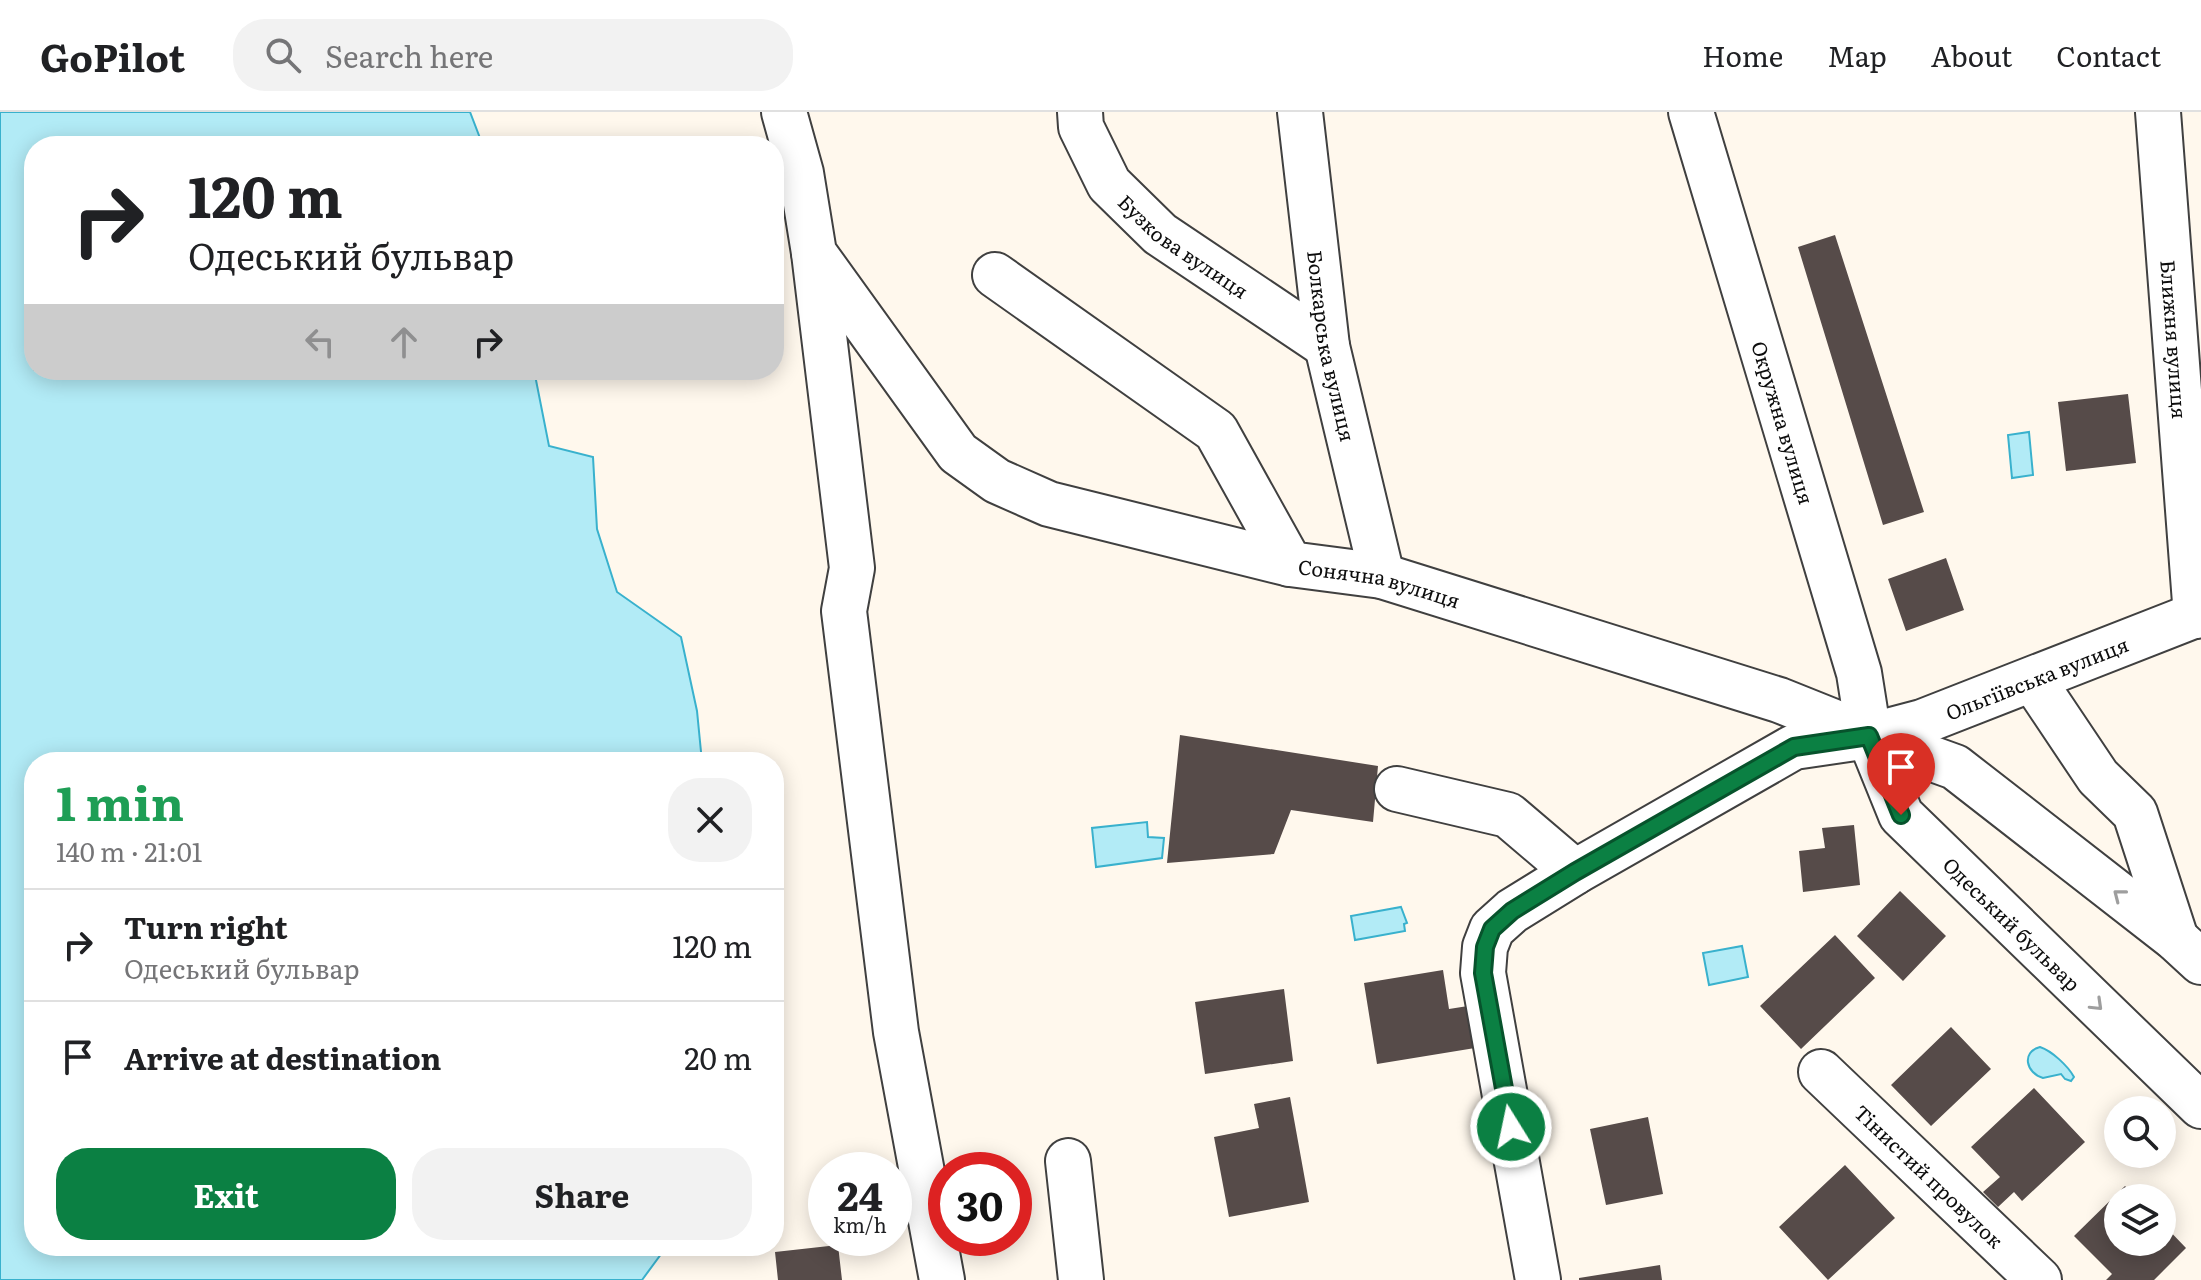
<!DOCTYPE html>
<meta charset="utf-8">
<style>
:root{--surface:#fff;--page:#f2f2f2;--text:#202124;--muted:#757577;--line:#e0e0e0;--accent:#0b8043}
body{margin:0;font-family:Literata,serif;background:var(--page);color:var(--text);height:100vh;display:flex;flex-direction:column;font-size:30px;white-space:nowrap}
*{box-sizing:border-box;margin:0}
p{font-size:26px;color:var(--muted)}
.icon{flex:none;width:44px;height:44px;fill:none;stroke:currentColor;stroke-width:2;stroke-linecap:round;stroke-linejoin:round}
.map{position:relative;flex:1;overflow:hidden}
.sheet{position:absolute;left:24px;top:640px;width:760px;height:504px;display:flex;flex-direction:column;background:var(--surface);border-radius:32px;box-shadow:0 4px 20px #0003}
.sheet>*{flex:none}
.top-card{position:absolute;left:24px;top:24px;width:760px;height:244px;border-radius:32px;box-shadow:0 4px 20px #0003;background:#fff;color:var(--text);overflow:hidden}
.tools{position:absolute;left:2104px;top:984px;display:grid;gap:16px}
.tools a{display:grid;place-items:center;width:72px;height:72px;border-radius:50%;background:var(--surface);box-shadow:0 4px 20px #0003;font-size:40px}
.speed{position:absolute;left:808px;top:1040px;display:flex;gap:16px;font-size:40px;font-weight:700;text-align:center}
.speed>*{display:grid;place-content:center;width:104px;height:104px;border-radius:50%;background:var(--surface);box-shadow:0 4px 20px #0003;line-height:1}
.speed small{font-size:20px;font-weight:400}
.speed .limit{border:12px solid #d22;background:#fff;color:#111}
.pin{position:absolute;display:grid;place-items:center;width:68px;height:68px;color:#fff;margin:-82px -34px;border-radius:50% 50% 50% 0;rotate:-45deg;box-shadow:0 0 8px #0007}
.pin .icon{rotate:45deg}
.me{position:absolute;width:88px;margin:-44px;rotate:350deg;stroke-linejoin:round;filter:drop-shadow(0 0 6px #0008)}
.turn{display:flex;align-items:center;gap:28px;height:168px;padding:0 32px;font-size:36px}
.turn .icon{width:104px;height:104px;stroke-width:2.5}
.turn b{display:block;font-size:56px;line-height:68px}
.lanes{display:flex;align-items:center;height:76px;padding:0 32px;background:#0003;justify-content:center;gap:40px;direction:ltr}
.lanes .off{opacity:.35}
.round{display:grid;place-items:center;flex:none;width:84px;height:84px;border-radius:32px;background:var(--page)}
.summary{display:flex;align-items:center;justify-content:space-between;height:136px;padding:0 32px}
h1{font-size:48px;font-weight:700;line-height:60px;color:#1e9e55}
.cta{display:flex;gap:16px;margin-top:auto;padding:16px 32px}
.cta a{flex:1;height:92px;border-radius:32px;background:var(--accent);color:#fff;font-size:32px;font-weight:700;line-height:92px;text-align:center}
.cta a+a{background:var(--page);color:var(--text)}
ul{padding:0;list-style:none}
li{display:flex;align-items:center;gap:24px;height:112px;padding:0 32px;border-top:2px solid var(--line)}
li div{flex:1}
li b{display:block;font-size:30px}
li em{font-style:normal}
header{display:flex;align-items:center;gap:48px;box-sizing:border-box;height:112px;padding:0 40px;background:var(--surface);border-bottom:2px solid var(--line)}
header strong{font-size:38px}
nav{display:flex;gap:44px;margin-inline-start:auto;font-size:28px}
.search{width:560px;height:72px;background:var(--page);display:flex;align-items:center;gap:20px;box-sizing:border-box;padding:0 28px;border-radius:32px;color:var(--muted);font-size:30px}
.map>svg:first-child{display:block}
.water{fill:#b2ebf6;stroke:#39b1cd;stroke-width:2}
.building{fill:#564b49}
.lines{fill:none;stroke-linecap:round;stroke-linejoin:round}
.minor-casing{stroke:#404040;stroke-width:48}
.minor{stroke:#fff;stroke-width:44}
.oneway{stroke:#9e9e9e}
.route-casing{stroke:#07532c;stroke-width:20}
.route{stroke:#0b8043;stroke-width:14}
.labels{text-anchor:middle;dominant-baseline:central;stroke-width:8;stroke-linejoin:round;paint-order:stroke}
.street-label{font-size:20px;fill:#0d0d0d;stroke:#fff}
</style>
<header>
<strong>GoPilot</strong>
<div class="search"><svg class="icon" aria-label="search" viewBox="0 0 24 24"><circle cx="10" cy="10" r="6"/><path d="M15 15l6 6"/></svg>Search here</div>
<nav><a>Home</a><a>Map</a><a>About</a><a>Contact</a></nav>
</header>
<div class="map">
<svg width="2201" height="1168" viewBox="0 0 2201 1168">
<rect width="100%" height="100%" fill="#fff8ed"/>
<path class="water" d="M0 0H470L483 34H34V258H534L549 334 593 345 597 417 617 480 681 525 697 599 702 650H34V1134H667L642 1168H0Z
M2029 320 2033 363 2012 366 2008 323Z
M1147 710 1148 725 1164 726 1162 746 1096 755 1092 716Z
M1401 795 1407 811 1404 812 1405 819 1355 828 1351 804Z
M1742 834 1748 865 1709 873 1703 841Z
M2040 935C2052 939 2068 954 2074 965L2071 969 2065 967 2061 962 2043 966C2026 961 2021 940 2040 935Z"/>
<path class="building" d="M1835 123 1924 400 1883 413 1798 135Z
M2128 282 2136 351 2066 359 2058 290Z
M1946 446 1964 498 1906 519 1888 467Z
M1180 623 1378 654 1373 710 1291 698 1274 742 1167 751Z
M1854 713 1860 773 1803 780 1799 739 1825 736 1822 716Z
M1900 779 1946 824 1903 869 1857 824Z
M1835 823 1875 866 1801 937 1760 894Z
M1443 858 1449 897 1468 894 1475 936 1377 952 1364 871Z
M1284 877 1293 949 1205 962 1195 890Z
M1951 915 1991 957 1931 1014 1891 973Z
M2034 976 2085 1030 2022 1089 2014 1080 1998 1095 1983 1080 2000 1065 1971 1035Z
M1290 985 1309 1090 1229 1105 1214 1025 1259 1016 1254 992Z
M1648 1005 1663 1082 1606 1093 1590 1017Z
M1845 1053 1895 1106 1828 1168 1779 1115Z
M2125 1074 2137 1086H2118V1130H2162V1111L2186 1136 2154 1168H2106L2112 1162 2074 1124Z
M838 1133 842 1168H778L775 1140Z
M1660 1153 1662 1168H1579V1166Z"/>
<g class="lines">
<defs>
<g id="minor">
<path d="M784 0 801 61 814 141 958 341 997 369 1049 392 1290 452"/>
<path id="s1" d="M1080 0 1081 15 1109 72 1160 122 1327 234"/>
<path id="s2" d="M1300 0 1327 234 1382 464"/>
<path id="s3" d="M1691 0 1859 561 1869 624 1901 703 2201 994"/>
<path id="s4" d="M2158 0 2196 504"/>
<path d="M814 141 852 456 844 499 896 920 942 1168"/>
<path id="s5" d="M995 163 1216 319 1290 452 1382 464 1779 588 1869 624 1955 655 2176 827 2201 850"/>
<path d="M2033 568 2098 665 2135 701 2176 827"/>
<path d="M1397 677 1508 703 1575 760"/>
<path id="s6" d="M1821 960 2039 1168"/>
<path d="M1068 1049 1081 1168"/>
<path id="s7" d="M1538 1168 1483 861 1485 835 1492 817 1512 799 1575 760 1794 635 1869 624 1922 610 2201 501"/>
</g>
</defs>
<use href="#minor" class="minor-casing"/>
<use href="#minor" class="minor"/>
</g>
<defs><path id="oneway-chevron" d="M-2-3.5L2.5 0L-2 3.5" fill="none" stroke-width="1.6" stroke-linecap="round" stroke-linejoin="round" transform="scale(2)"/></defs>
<g class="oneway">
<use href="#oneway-chevron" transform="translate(2119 783) rotate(-142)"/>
<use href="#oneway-chevron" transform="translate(2097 893) rotate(44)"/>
</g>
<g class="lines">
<defs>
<path id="route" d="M1511 1015 1483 861 1485 835 1492 817 1512 799 1575 760 1794 635 1869 624 1901 703"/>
</defs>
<use href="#route" class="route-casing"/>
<use href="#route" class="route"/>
</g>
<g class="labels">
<g class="street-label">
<text stroke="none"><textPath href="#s1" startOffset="176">Бузкова вулиця</textPath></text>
<text stroke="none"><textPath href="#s4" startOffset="228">Ближня вулиця</textPath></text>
<text stroke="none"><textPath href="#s2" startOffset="236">Болкарська вулиця</textPath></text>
<text stroke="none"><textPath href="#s3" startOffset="324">Окружна вулиця</textPath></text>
<text stroke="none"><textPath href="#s5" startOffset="514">Сонячна вулиця</textPath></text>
<text stroke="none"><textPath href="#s7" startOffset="964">Ольгіївська вулиця</textPath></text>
<text stroke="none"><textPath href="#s3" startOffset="890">Одеський бульвар</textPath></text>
<text stroke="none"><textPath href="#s6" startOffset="150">Тінистий провулок</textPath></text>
</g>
</g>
</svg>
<div class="tools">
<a><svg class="icon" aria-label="search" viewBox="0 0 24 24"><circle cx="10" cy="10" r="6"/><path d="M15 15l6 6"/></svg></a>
<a><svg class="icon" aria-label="layers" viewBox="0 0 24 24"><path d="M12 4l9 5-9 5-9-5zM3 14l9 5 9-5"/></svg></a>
</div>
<div class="speed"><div>24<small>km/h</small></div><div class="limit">30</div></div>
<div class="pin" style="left:1901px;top:703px;background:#d93025"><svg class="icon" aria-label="arrive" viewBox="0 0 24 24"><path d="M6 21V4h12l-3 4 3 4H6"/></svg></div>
<svg class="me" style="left:1511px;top:1015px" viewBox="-20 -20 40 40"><circle r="17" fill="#0b8043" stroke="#fff" stroke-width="3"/><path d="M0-11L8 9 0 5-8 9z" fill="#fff"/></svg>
<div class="top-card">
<div class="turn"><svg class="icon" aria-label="right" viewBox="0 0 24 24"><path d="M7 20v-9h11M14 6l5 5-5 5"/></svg><div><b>120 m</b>Одеський бульвар</div></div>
<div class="lanes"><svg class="icon off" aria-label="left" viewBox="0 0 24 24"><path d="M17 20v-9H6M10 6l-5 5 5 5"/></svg><svg class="icon off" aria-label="ahead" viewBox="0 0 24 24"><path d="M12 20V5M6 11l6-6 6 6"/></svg><svg class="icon" aria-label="right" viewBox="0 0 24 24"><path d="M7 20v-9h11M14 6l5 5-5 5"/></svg></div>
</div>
<section class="sheet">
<div class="summary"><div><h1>1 min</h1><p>140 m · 21:01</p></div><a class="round"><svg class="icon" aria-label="close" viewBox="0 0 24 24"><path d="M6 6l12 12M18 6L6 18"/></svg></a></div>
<ul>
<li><svg class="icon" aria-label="right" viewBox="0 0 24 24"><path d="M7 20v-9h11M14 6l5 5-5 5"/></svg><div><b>Turn right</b><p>Одеський бульвар</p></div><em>120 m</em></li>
<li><svg class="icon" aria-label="arrive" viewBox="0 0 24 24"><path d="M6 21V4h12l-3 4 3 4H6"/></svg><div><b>Arrive at destination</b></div><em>20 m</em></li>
</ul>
<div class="cta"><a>Exit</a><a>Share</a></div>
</section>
</div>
